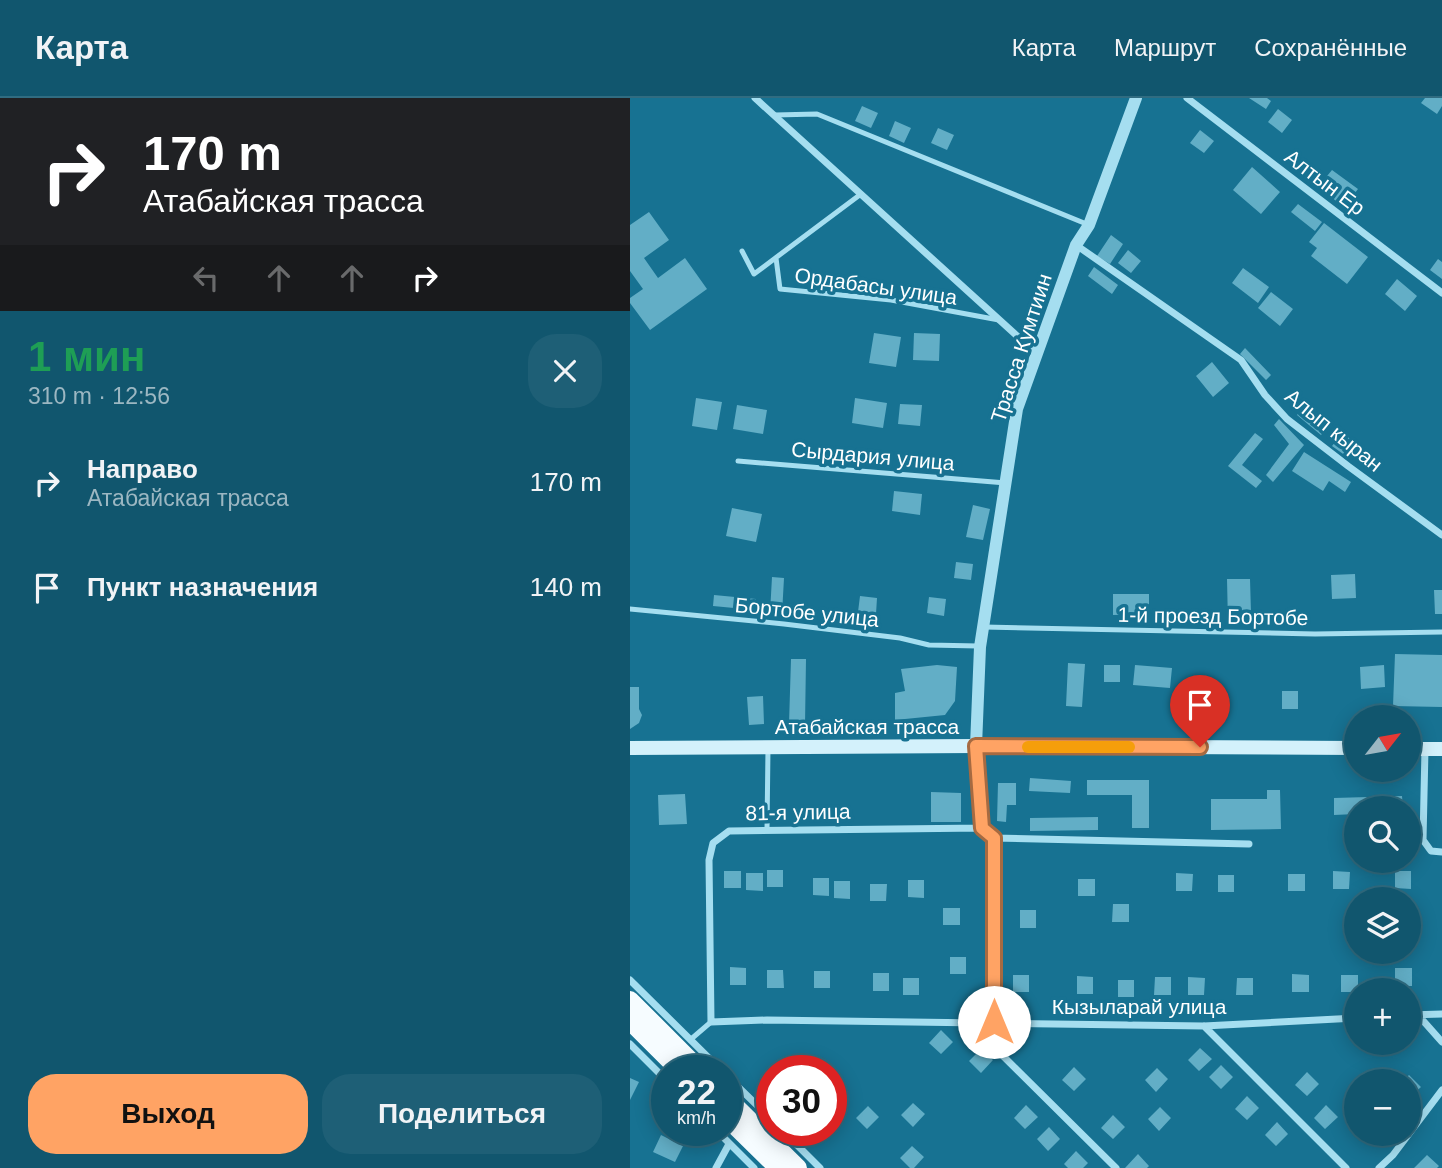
<!DOCTYPE html>
<html lang="ru">
<meta charset="utf-8">
<style>
:root{--surface:#11566e;--page:#1e5f76;--text:#f1f3f6;--muted:#9cb7c2;--line:#306c81;--accent:#ffa364}
body{margin:0;font-family:Helvetica,sans-serif;background:var(--page);color:var(--text);height:100vh;display:flex;flex-direction:column;font-size:26px;white-space:nowrap}
*{box-sizing:border-box;margin:0}
p{font-size:23px;color:var(--muted)}
.icon{flex:none;width:38px;height:38px;fill:none;stroke:currentColor;stroke-width:2;stroke-linecap:round;stroke-linejoin:round}
.map{position:relative;flex:1;overflow:hidden}
.drawer{display:flex;flex-direction:column;background:var(--surface);width:630px}
.drawer>*{flex:none}
.top-card{background:#202124;color:#fff;overflow:hidden}
.needle{width:46px;rotate:59deg}
.tools{position:absolute;left:714px;top:607px;display:grid;gap:14px}
.tools a{display:grid;place-items:center;width:77px;height:77px;border-radius:50%;background:var(--surface);box-shadow:0 4px 18px #0003,0 0 0 2px var(--line);font-size:35px}
.speed{position:absolute;left:21px;top:957px;display:flex;gap:14px;font-size:35px;font-weight:700;text-align:center}
.speed>*{display:grid;place-content:center;width:91px;height:91px;border-radius:50%;background:var(--surface);box-shadow:0 4px 18px #0003,0 0 0 2px var(--line);line-height:1}
.speed small{font-size:18px;font-weight:400}
.speed .limit{border:10px solid #d22;background:#fff;color:#111}
.pin{position:absolute;display:grid;place-items:center;width:60px;height:60px;color:#fff;margin:-72px -30px;border-radius:50% 50% 50% 0;rotate:-45deg;box-shadow:0 0 7px #0007}
.pin .icon{rotate:45deg}
.me{position:absolute;width:77px;margin:-38px;rotate:0deg;stroke-linejoin:round;filter:drop-shadow(0 0 5px #0008)}
.turn{display:flex;align-items:center;gap:24px;height:147px;padding:0 28px;font-size:32px}
.turn .icon{width:91px;height:91px;stroke-width:2.5}
.turn b{display:block;font-size:49px;line-height:60px}
.lanes{display:flex;align-items:center;height:66px;padding:0 28px;background:#0003;justify-content:center;gap:35px;direction:ltr}
.lanes .off{opacity:.35}
.round{display:grid;place-items:center;flex:none;width:74px;height:74px;border-radius:28px;background:var(--page)}
.summary{display:flex;align-items:center;justify-content:space-between;height:119px;padding:0 28px}
h1{font-size:42px;font-weight:700;line-height:52px;color:#1e9e55}
.action{display:flex;gap:14px;margin-top:auto;padding:14px 28px}
.action a{flex:1;height:80px;border-radius:28px;background:var(--accent);color:#111;font-size:28px;font-weight:700;line-height:80px;text-align:center}
.action a+a{background:var(--page);color:var(--text)}
ul{padding:0;list-style:none}
li{display:flex;align-items:center;gap:21px;height:105px;padding:0 28px}
li div{flex:1}
li b{display:block;font-size:26px}
li em{font-style:normal}
header{display:flex;align-items:center;gap:42px;box-sizing:border-box;height:98px;padding:0 35px;background:var(--surface);border-bottom:2px solid var(--line)}
header strong{font-size:33px}
nav{display:flex;gap:38px;margin-inline-start:auto;font-size:24px}
main{display:flex;flex:1;min-height:0}
.map>svg:first-child{display:block}
.building{fill:#62aec6}
.lines{fill:none;stroke-linecap:round;stroke-linejoin:round}
.service{stroke:#a5def0;stroke-width:5}
.minor{stroke:#a5def0;stroke-width:7}
.tertiary{stroke:#a5def0;stroke-width:12}
.secondary{stroke:#d3f1fb;stroke-width:14}
.trunk{stroke:#f6fcff;stroke-width:18}
.route-casing{stroke:#a66a41;stroke-width:18}
.route{stroke:#ffa364;stroke-width:12}
.slow{stroke:#f59e0b;stroke-width:12}
.labels{text-anchor:middle;dominant-baseline:central;stroke-width:7;stroke-linejoin:round;paint-order:stroke}
.street-label{font-size:21px;fill:#fff;stroke:#177292}
</style>
<header>
<strong>Карта</strong>
<nav><a>Карта</a><a>Маршрут</a><a>Сохранённые</a></nav>
</header>
<main>
<section class="drawer">
<div class="top-card">
<div class="turn"><svg class="icon" aria-label="right" viewBox="0 0 24 24"><path d="M7 20v-9h11M14 6l5 5-5 5"/></svg><div><b>170 m</b>Атабайская трасса</div></div>
<div class="lanes"><svg class="icon off" aria-label="left" viewBox="0 0 24 24"><path d="M17 20v-9H6M10 6l-5 5 5 5"/></svg><svg class="icon off" aria-label="ahead" viewBox="0 0 24 24"><path d="M12 20V5M6 11l6-6 6 6"/></svg><svg class="icon off" aria-label="ahead" viewBox="0 0 24 24"><path d="M12 20V5M6 11l6-6 6 6"/></svg><svg class="icon" aria-label="right" viewBox="0 0 24 24"><path d="M7 20v-9h11M14 6l5 5-5 5"/></svg></div>
</div>
<div class="summary"><div><h1>1 мин</h1><p>310 m · 12:56</p></div><a class="round"><svg class="icon" aria-label="close" viewBox="0 0 24 24"><path d="M6 6l12 12M18 6L6 18"/></svg></a></div>
<ul>
<li><svg class="icon" aria-label="right" viewBox="0 0 24 24"><path d="M7 20v-9h11M14 6l5 5-5 5"/></svg><div><b>Направо</b><p>Атабайская трасса</p></div><em>170 m</em></li>
<li><svg class="icon" aria-label="arrive" viewBox="0 0 24 24"><path d="M6 21V4h12l-3 4 3 4H6"/></svg><div><b>Пункт назначения</b></div><em>140 m</em></li>
</ul>
<div class="action"><a>Выход</a><a>Поделиться</a></div>
</section>
<div class="map">
<svg width="812" height="1070" viewBox="0 0 812 1070">
<rect width="100%" height="100%" fill="#177292"/>
<path class="building" d="M619 0H637L641 3 636 11Z
M795 0H812V8L807 16 791 5Z
M232 8 248 15 241 30 225 23Z
M648 11 662 22 652 35 638 24Z
M265 23 281 30 274 45 259 38Z
M308 30 324 37 317 52 301 45Z
M570 32 584 43 574 55 560 45Z
M622 69 650 94 631 116 603 92Z
M702 72 728 91 714 109 688 89Z
M668 106 692 124 685 133 661 114Z
M19 114 39 142 14 160 28 180 55 160 77 191 20 232 0 205V200L13 191 0 173V127Z
M694 125 738 159 717 186 681 158 687 150 679 144Z
M481 137 493 146 480 166 467 158Z
M498 152 511 163 501 175 488 165Z
M808 161 812 164V181L800 172Z
M464 169 488 187 482 196 458 178Z
M613 170 639 189 628 205 602 185Z
M767 181 787 198 775 213 755 196Z
M641 194 663 211 650 228 628 210Z
M244 235 271 239 266 269 239 265Z
M284 235 310 236 309 263 283 262Z
M615 250 641 277 636 282 610 256Z
M582 264 599 285 583 299 566 278Z
M66 300 92 304 87 332 62 328Z
M225 300 257 305 253 330 222 325Z
M270 306 292 307 290 328 268 326Z
M107 307 137 312 133 336 103 331Z
M674 309 698 329 691 337 667 317Z
M649 321 674 347 643 384 636 377 659 346 644 327Z
M625 335 633 341 612 367 632 383 626 390 598 368Z
M713 335 726 346 716 358 702 348Z
M674 354 721 384 715 394 699 383 693 393 662 373Z
M264 393 292 396 290 417 262 413Z
M343 407 360 411 353 442 336 439Z
M102 410 132 416 126 444 96 438Z
M326 464 343 466 341 482 324 480Z
M725 476 726 500 702 501 701 477Z
M142 479 154 480 152 516 140 515Z
M597 481H620L621 515 661 514V526H598Z
M804 492H812V516H805Z
M483 496H519V516L483 517Z
M84 497 126 501 125 512 83 508Z
M230 498 247 500 246 516 228 514Z
M299 499 316 501 314 518 297 515Z
M765 556 812 557V609L763 608Z
M161 561H176L175 627 159 626Z
M438 565 455 566 452 609 436 608Z
M307 567 327 569 325 603 315 617 265 622V595L275 593 271 571Z
M474 567H490V584H474Z
M505 567 542 570 540 590 503 587Z
M754 567 755 589 731 591 730 569Z
M0 589H9V611L12 617 9 625 0 631Z
M652 593H668V611H652Z
M133 598 134 626 119 627 117 599Z
M567 602 583 603V620H567Z
M400 680 441 683 440 695 399 693Z
M457 682H519V730H502V697H457Z
M368 685H386V707H377L376 724 367 723Z
M637 692H650L651 731 581 732V701H637Z
M301 694 331 695V724H301Z
M55 696 57 726 29 727 28 697Z
M772 698 773 710H726V716L704 717V700Z
M468 719V732L400 733V720Z
M137 772H153V789H137Z
M94 773H111V790H94Z
M703 773 720 774 719 791H703Z
M765 773H781V791L765 790Z
M116 775H133V793L116 792Z
M546 775 563 776 562 793H546Z
M658 776H675V793H658Z
M588 777H604V794H588Z
M183 780H199V798L183 797Z
M448 781H465V798H448Z
M278 782H294V800L278 799Z
M204 783H220V801L204 800Z
M240 786H257L256 803H240Z
M483 806H499V824H482Z
M313 810H330V827H313Z
M390 812H406V830H390Z
M320 859H336V876H320Z
M100 869 116 870V887H100Z
M765 870H782V888H765Z
M137 872H153L154 890H137Z
M184 873H200V890H184Z
M243 875H259V893H243Z
M662 876 679 877V894H662Z
M383 877H399V894H383Z
M711 877H728V892L726 894H711Z
M447 878 463 879V896H447Z
M525 879H541V897H524Z
M558 879 575 880 574 897H558Z
M273 880H289V897H273Z
M607 880H623V897H606Z
M488 882H504V899H488Z
M311 932 323 944 311 956 299 945Z
M570 950 582 961 569 973 558 962Z
M351 951 363 962 351 975 339 963Z
M591 967 603 979 591 991 579 979Z
M444 969 456 981 444 993 432 982Z
M527 970 538 981 526 994 515 982Z
M677 974 689 986 677 998 665 987Z
M779 977 791 989 779 1000V984H772Z
M0 980 9 984 0 1002Z
M206 986 218 997 206 1010 201 1005V990Z
M617 998 629 1010 617 1022 605 1011Z
M283 1005 295 1016 283 1029 271 1017Z
M396 1007 408 1019 395 1031 384 1020Z
M696 1007 708 1019 695 1031 684 1020Z
M238 1008 249 1019 237 1031 226 1020Z
M530 1009 541 1020 529 1033 518 1021Z
M483 1017 495 1029 483 1041 471 1030Z
M647 1024 658 1036 646 1048 635 1037Z
M419 1029 430 1041 418 1053 407 1041Z
M31 1037 53 1048 45 1064 23 1054Z
M282 1048 294 1059 284 1070H280L270 1060Z
M446 1053 458 1065 453 1070H438L434 1066Z
M508 1056 519 1068 517 1070H495Z
M797 1057 809 1068 807 1070H784Z"/>
<g class="lines">
<path class="service" d="M145 17 187 16 459 127
M112 153 124 176 231 96
M146 160 150 191 261 202 369 222
M108 363 376 385
M0 511 154 526 270 540 299 547 348 548
M354 529 685 536 812 534
M137 731 138 650
M60 942 81 924"/>
<path class="minor" d="M125 0 407 256
M557 0 812 195
M446 147 611 262 635 297 657 321 718 368 812 437
M346 648 352 730 364 740V924L372 957 486 1070
M795 651 793 742 801 753 812 754
M352 730 99 733 83 745 79 762 81 924 137 922 574 928 726 920
M364 740 619 746
M0 882 92 973
M779 917 812 916
M788 917 812 944
M574 928 716 1070
M0 946 37 983
M96 977 142 1022
M86 1032 124 1070
M152 1032 190 1070
M86 1070 99 1046
M749 1070 763 1057 812 992"/>
<path class="tertiary" d="M346 648 350 549 387 311 446 147 459 127 506 0"/>
<path class="secondary" d="M0 650 346 648 726 650
M779 651H812"/>
<path class="trunk" d="M0 902 71 973
M0 923 50 973
M96 999 168 1070
M96 1019 148 1070"/>
</g>
<g class="lines">
<defs>
<path id="route" d="M364 924V740L352 730 346 648 570 649"/>
</defs>
<use href="#route" class="route-casing"/>
<use href="#route" class="route"/>
<path class="slow" d="M398 649H499"/>
</g>
<g class="labels">
<g class="street-label">
<text transform="translate(695 84) rotate(37)">Алтын Ер</text>
<text transform="translate(246 188) rotate(8)">Ордабасы улица</text>
<text transform="translate(391 250) rotate(-72)">Трасса Кумтиин</text>
<text transform="translate(704 332) rotate(39)">Алып кыран</text>
<text transform="translate(243 358) rotate(5)">Сырдария улица</text>
<text transform="translate(177 514) rotate(6)">Бортобе улица</text>
<text transform="translate(583 518) rotate(1)">1-й проезд Бортобе</text>
<text x="237" y="628">Атабайская трасса</text>
<text transform="translate(168 714) rotate(-1)">81-я улица</text>
<text x="509" y="908">Кызыларай улица</text>
</g>
</g>
</svg>
<div class="tools">
<a><svg class="needle" viewBox="-14 -14 28 28"><path d="M0-13l5 13h-10z" fill="#e53935"/><path d="M0 13l5-13h-10z" fill="#9cb7c2"/></svg></a>
<a><svg class="icon" aria-label="search" viewBox="0 0 24 24"><circle cx="10" cy="10" r="6"/><path d="M15 15l6 6"/></svg></a>
<a><svg class="icon" aria-label="layers" viewBox="0 0 24 24"><path d="M12 4l9 5-9 5-9-5zM3 14l9 5 9-5"/></svg></a>
<a>+</a>
<a>−</a>
</div>
<div class="speed"><div>22<small>km/h</small></div><div class="limit">30</div></div>
<div class="pin" style="left:570px;top:649px;background:#d93025"><svg class="icon" aria-label="arrive" viewBox="0 0 24 24"><path d="M6 21V4h12l-3 4 3 4H6"/></svg></div>
<svg class="me" style="left:364px;top:924px" viewBox="-20 -20 40 40"><circle r="19" fill="#fff"/><path d="M0-13L10 11 0 6-10 11z" fill="#ffa364"/></svg>
</div>
</main>
